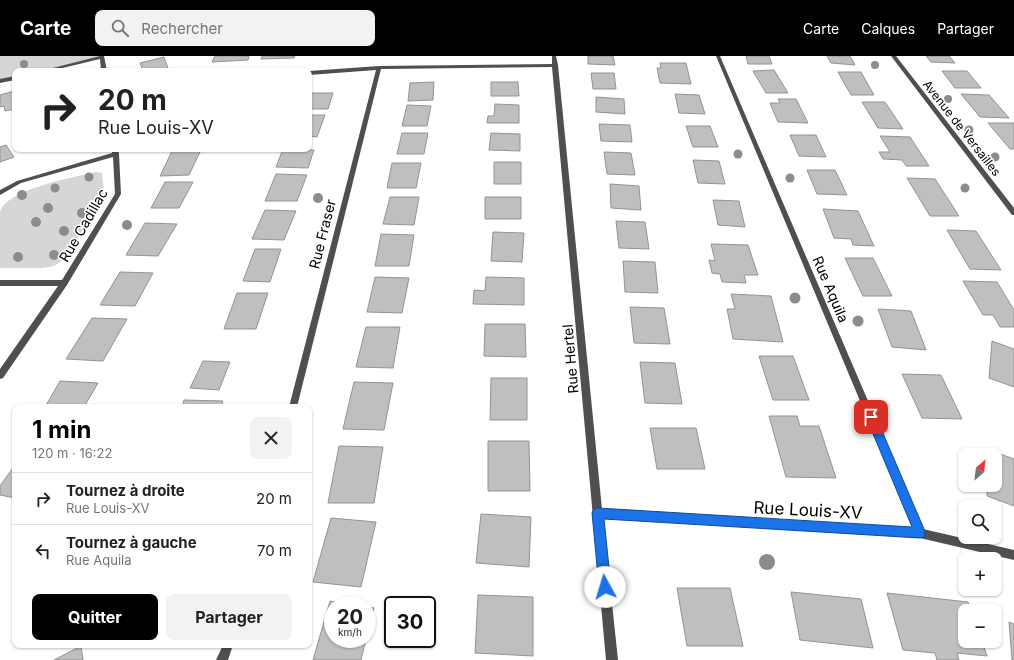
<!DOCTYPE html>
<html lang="fr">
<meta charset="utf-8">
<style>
:root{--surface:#fff;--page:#f2f2f2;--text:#202124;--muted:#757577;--line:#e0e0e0;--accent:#000}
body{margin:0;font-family:Inter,sans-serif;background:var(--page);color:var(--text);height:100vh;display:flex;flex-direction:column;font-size:15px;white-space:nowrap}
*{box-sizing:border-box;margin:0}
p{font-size:13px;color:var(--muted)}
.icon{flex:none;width:22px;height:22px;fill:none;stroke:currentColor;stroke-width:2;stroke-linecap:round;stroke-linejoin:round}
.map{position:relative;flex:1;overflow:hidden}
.sheet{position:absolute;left:12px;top:348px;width:300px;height:244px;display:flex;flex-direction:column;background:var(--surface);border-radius:8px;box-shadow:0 1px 3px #0004}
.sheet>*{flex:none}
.banner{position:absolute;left:12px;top:12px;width:300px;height:84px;border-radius:8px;box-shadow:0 1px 3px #0004;background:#fff;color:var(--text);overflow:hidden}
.needle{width:26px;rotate:28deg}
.fabs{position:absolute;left:958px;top:392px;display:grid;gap:8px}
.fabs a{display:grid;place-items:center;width:44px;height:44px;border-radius:8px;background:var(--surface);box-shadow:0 1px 3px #0004;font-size:20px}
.speed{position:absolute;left:324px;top:540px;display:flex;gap:8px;font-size:20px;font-weight:700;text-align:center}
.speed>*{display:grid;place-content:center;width:52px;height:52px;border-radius:50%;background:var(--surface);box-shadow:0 1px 3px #0004;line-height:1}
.speed small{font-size:10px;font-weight:400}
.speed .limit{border:2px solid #111;border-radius:6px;background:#fff;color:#111}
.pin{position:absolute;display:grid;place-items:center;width:34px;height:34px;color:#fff;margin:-17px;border-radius:8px;box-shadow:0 2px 6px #0006}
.me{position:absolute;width:44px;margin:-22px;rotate:354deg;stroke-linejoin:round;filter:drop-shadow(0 0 3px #0008)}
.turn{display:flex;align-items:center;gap:14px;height:84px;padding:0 20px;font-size:18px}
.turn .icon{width:52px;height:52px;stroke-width:2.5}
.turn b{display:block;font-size:28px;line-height:34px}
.round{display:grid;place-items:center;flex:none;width:42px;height:42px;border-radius:8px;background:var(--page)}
.headline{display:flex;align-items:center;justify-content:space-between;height:68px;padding:0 20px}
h1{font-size:24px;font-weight:700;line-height:30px;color:var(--accent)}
.cta{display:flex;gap:8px;margin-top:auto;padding:8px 20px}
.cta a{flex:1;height:46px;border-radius:8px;background:var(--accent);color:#fff;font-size:16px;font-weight:700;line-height:46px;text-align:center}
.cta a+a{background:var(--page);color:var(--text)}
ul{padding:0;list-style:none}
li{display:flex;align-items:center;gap:12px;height:52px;padding:0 20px;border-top:1px solid var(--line)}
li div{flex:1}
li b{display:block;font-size:15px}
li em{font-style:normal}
header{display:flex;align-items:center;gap:24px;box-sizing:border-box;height:56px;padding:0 20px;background:var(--accent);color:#fff}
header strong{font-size:19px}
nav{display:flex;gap:22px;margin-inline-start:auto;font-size:14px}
.search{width:280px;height:36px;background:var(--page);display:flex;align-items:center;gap:10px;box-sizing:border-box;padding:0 14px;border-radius:8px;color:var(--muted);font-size:15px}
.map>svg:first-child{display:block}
.green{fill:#d6d6d6}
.building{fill:#bfbfbf;stroke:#939393}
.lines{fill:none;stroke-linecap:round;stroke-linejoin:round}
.minor{fill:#4f4f4f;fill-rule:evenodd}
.tree{fill:#8c8c8c}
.route{fill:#1a73e8;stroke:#114b97}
.labels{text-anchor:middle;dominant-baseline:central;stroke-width:3;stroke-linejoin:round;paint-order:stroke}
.far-street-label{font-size:12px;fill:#000;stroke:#fff}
.street-label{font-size:14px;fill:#000;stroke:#fff}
.near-street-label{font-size:17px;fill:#000;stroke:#fff}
</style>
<header>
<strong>Carte</strong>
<div class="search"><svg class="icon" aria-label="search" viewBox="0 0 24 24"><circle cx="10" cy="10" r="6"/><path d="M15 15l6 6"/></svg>Rechercher</div>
<nav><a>Carte</a><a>Calques</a><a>Partager</a></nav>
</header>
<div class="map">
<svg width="1014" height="604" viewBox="0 0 1014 604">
<rect width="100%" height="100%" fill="#fff"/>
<path class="green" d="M0 0H102L45 15H15V22L0 26Z
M96 116 102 117 104 136 101 146 63 204 54 210 42 212H0C0 196 0 172 0 157 4 133 76 121 96 116Z"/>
<path class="building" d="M215 0H249L248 4 212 6Z
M262 0H295L294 2 261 3Z
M588 0H613L615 9 588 8Z
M746 0H769L772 8H748Z
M827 0H850L855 9 831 7Z
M926 0H949L955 7 931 6Z
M164 1 169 15H143L140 7Z
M660 7H686L691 28 660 27 657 12H661Z
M774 14 788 37H766L753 15Z
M942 15H967L981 32H955Z
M838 16H861L874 39H851Z
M591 17H614L616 33H593Z
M434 26 433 44 408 45 410 27Z
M491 26H518L519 40H491Z
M14 35 15 53 5 55 4 50 0 51V39Z
M309 37H333L328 53H309Z
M675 38 699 39 705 58 679 57Z
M961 38 989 39 1009 62 980 61Z
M596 41 624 43 625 58 596 56Z
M778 43H796L808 67 778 66 770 47H780Z
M862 46H885L903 73 878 72Z
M495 48 519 49V67H487L488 60H494Z
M407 49 431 50 427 70H402Z
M309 59H325L317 81 309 80Z
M988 67H1014V93H1010Z
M599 68 630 69 632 86 601 85Z
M686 70H710L718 91H693Z
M402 77H428L424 98H397Z
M491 77 520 78V95L489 94Z
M790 79H816L826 101 799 100Z
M880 80 910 81 929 110H906L902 104 883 103 879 96H890Z
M6 89 14 101 0 106V91Z
M283 93 314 94 308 112 276 111Z
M201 94 189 119 160 120 172 95Z
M604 96 631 97 635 119 607 118Z
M693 104 719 105 725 128 698 127Z
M494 106H521V128H494Z
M392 107H421L416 132H387Z
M807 114H835L847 139 817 138Z
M276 118 307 119 297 145H265Z
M907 122 935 123 959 160H930Z
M165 126H193L179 152H151Z
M610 128 639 130 641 154 611 152Z
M390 141H419L414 169 383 168Z
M485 141H521V163H485Z
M713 144 739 145 745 171 718 169Z
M823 153 858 155 874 190 853 189 851 183 834 182Z
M265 154 296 155 284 184 252 183Z
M616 165 645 166 649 193 619 192Z
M145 167 177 168 158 200 126 199Z
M947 174 976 175 1001 214 970 213Z
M493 176 524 177 522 206 491 205Z
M381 178 414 179 409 210H375Z
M711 188 748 189 758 219H744L746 227 722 226 720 218 712 217 709 204 715 205Z
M255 193H281L270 226 243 225Z
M845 202H873L892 240H863Z
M623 205 655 206 658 237 625 236Z
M120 216 153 217 135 250 100 249Z
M375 221 409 222 402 257 367 256Z
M486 221 524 222V249L473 248 474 234 485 235Z
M963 225 997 226 1014 254V271H1000L993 259H983Z
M237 237H268L256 273H224Z
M731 238 771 240 783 286 733 283 727 253H735Z
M630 251 664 252 670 288 634 287Z
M878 253 911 255 926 294 892 291Z
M92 262 127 263 103 305 66 303Z
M485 268H525L526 301 484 300Z
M366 271H400L393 312 356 311Z
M992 285 1014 293V331L989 322Z
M759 300H793L809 344H773Z
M203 305 230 306 219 334 190 332Z
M640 306 675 307 682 348 645 347Z
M902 318 941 319 962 363 922 362Z
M491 322H527V364H490Z
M60 325 98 327 84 351H45Z
M354 326 393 327 384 374 343 373Z
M184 344 223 345 221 351H182Z
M769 360H797L800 370H819L836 422 786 421Z
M650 372H696L705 413H657Z
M488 385H529L530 435H488Z
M339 390 383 391 374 447H328Z
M987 393 1014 403V450L987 440V429H995V399H987Z
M15 409V442L0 439V430Z
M481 458 531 461 529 511 476 507Z
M331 462 376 466 361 531 313 526Z
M677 532H730L743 590H687Z
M791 536 861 543 873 592 800 584Z
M887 537 968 546 971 555H965V585H982L987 600 957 597 959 604H937L935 597 903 594Z
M478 539 533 541V600L475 597Z
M330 545 355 549H333V583H366L361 604H313Z
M367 551 374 552 367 580Z
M1009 566 1014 568V604H1012Z
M81 590 83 604H54Z"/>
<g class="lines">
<path class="minor" d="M100 0H104L107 15H101L100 3 50 15H41Z
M552 0H556L558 9 602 453 913 472 716 0H720L923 473 1014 494V504L920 482 603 462 618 604H606L552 11 381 13 297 351H289L376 14 309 19V15L379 10 552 8Z
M891 0H896L1014 152V159H1012Z
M15 20V24L0 27V23Z
M112 93H118L119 98 121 138 67 229 3 322 0 323V313L58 230H0V224H62L115 138 113 101 21 127 0 139V134L17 125 112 97Z
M223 589H233L228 604H216Z"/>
</g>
<g class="tree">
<circle cx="24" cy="8" r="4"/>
<circle cx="875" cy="9" r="4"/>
<circle cx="948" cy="43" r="4"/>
<circle cx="969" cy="74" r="4.5"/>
<circle cx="738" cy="98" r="4.5"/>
<circle cx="995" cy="101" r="4.5"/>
<circle cx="89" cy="121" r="4.5"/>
<circle cx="790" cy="122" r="4.5"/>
<circle cx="55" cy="132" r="4.5"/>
<circle cx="965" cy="132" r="4.5"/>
<circle cx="22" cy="139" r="5"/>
<circle cx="318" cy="142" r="5"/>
<circle cx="48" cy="152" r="5"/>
<circle cx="82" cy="157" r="5"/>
<circle cx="36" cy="166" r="5"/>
<circle cx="127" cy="169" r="5"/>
<circle cx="64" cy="175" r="5"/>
<circle cx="54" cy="199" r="5"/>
<circle cx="18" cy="201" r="5"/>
<circle cx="795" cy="242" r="5.5"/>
<circle cx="858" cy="265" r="5.5"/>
<circle cx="767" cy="506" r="8"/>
</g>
<path class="route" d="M871 357 874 358 876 361 924 473 925 477 924 481 920 482 604 463 611 531 609 535 605 536 601 535 599 531 592 457 594 453 598 452 912 471 866 361 867 358Z"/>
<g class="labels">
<g class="far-street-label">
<text transform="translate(962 72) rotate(52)">Avenue de Versailles</text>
</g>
<g class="street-label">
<text transform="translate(83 169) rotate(-60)">Rue Cadillac</text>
<text transform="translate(322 178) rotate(-76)">Rue Fraser</text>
<text transform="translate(831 233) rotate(67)">Rue Aquila</text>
<text transform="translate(570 303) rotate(-95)">Rue Hertel</text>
</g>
<g class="near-street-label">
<text transform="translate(808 454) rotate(3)">Rue Louis-XV</text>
</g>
</g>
</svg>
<div class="fabs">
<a><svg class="needle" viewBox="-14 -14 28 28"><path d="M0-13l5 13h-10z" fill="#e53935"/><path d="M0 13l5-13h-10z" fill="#757577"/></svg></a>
<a><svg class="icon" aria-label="search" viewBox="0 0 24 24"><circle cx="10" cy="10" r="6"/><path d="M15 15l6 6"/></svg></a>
<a>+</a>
<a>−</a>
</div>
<div class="speed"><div>20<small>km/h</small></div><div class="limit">30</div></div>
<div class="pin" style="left:871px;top:361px;background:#d93025"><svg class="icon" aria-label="arrive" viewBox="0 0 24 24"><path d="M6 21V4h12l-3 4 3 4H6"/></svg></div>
<svg class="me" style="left:605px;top:531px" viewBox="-20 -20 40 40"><circle r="19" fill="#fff"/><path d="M0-13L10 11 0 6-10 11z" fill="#1a73e8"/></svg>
<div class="banner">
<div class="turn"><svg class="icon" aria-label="right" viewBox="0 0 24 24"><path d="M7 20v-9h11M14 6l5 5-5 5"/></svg><div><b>20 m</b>Rue Louis-XV</div></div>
</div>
<section class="sheet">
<div class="headline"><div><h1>1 min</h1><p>120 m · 16:22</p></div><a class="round"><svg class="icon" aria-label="close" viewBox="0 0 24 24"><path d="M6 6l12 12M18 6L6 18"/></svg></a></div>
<ul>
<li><svg class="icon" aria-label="right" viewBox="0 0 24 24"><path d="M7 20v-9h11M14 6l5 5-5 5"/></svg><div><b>Tournez à droite</b><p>Rue Louis-XV</p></div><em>20 m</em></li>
<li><svg class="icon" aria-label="left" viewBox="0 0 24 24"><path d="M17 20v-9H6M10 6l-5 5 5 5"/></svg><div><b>Tournez à gauche</b><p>Rue Aquila</p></div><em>70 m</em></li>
</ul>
<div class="cta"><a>Quitter</a><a>Partager</a></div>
</section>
</div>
